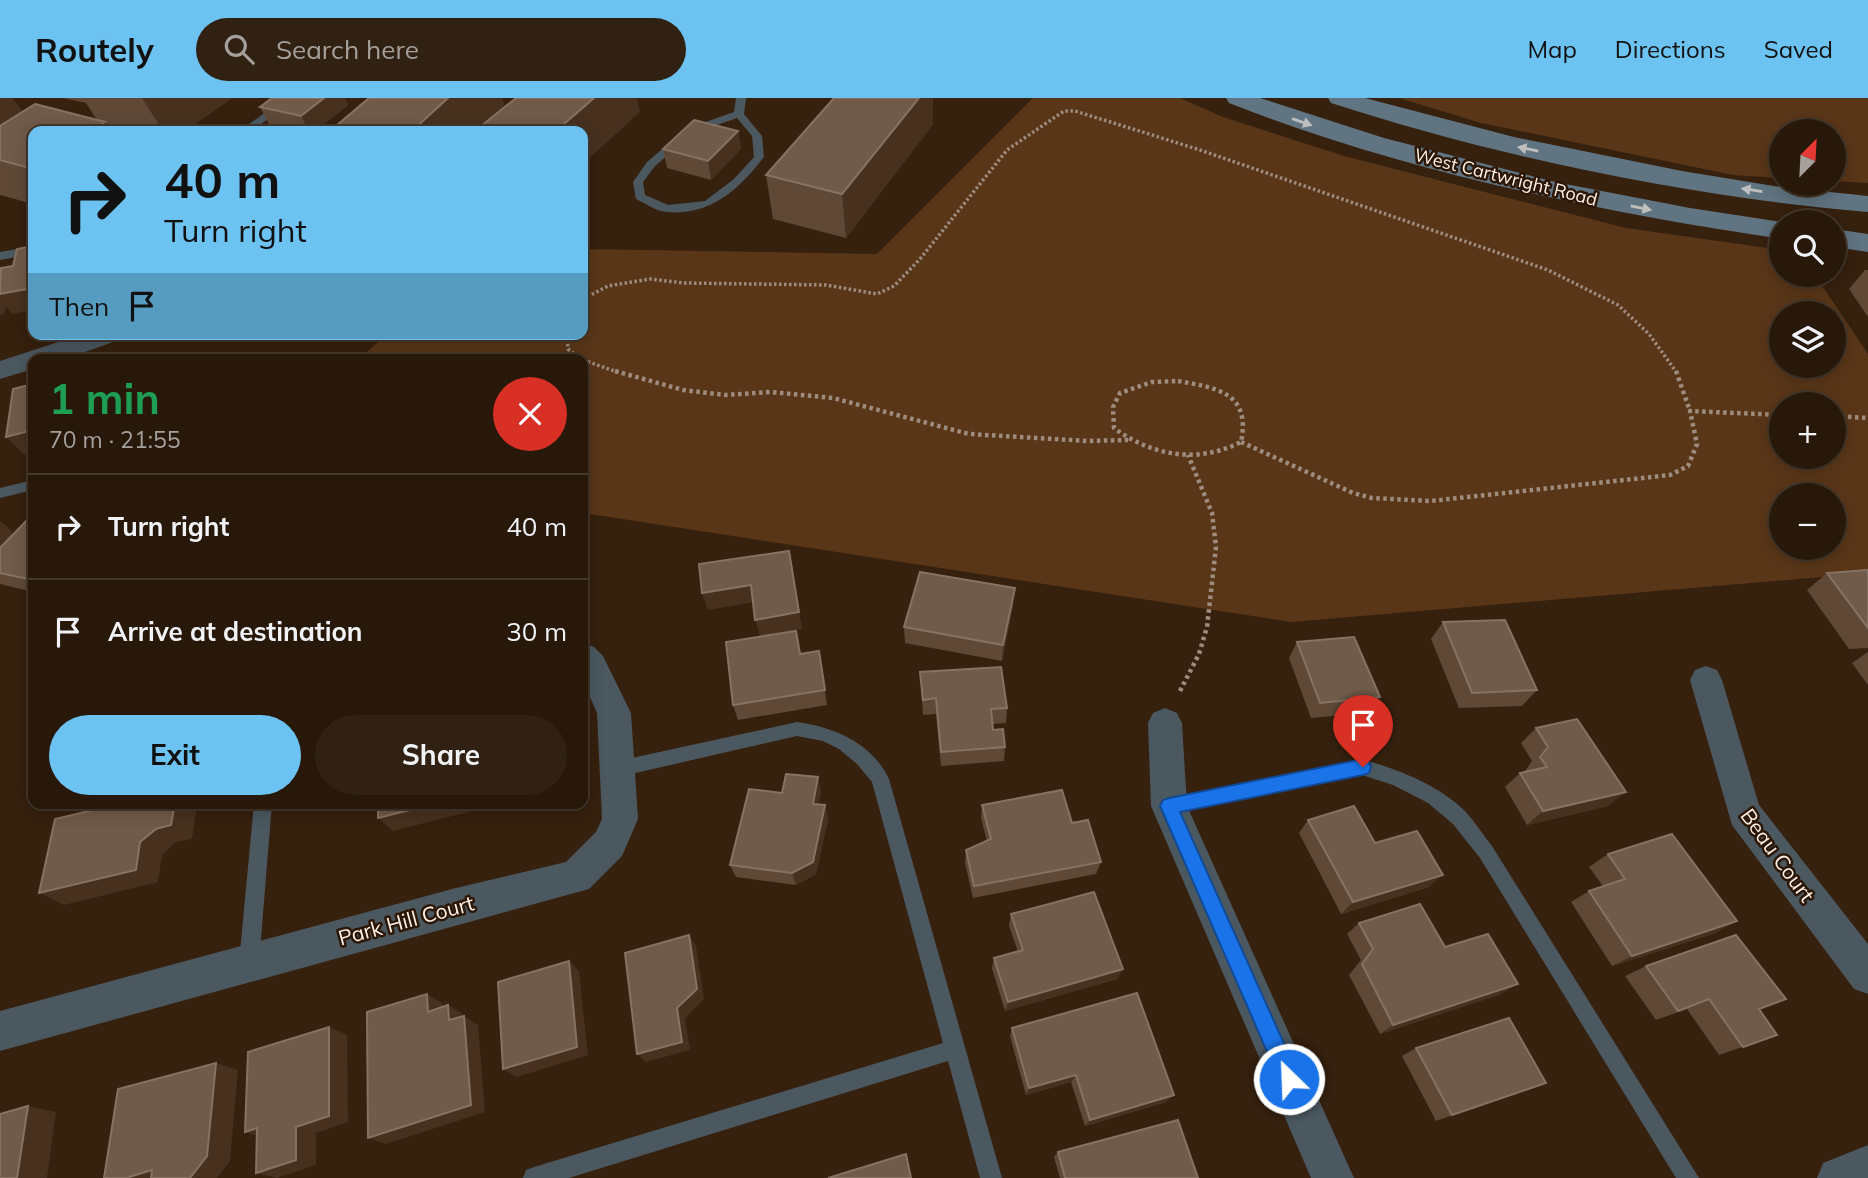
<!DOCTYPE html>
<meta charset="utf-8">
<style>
:root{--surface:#28180a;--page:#302113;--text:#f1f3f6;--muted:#a5a09c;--line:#44372b;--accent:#6cc3f2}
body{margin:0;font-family:Mulish,sans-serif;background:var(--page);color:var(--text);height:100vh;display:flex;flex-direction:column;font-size:26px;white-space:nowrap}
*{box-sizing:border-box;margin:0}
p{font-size:23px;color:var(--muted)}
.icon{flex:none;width:38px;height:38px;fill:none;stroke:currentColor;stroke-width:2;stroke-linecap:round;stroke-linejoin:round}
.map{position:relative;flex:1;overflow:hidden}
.side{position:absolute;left:28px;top:256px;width:560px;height:455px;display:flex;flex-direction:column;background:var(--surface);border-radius:14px;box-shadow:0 4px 18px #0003,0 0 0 2px var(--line)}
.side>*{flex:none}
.top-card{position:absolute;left:28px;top:28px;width:560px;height:214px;border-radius:14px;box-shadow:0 4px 18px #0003,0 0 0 2px var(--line);background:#6cc3f2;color:#111;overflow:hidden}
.needle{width:46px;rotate:24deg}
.tools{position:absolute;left:1769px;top:21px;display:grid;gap:14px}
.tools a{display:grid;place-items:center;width:77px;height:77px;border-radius:50%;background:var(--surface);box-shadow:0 4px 18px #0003,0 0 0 2px var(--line);font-size:35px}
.pin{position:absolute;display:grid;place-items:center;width:60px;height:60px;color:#fff;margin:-72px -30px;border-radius:50% 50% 50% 0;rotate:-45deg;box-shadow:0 0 7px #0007}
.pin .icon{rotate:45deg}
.me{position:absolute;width:77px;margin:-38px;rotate:336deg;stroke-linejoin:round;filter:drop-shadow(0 0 5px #0008)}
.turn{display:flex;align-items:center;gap:24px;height:147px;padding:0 21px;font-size:32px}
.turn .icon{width:91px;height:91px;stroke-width:2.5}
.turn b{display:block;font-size:49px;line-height:60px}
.then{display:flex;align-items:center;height:66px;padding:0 21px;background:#0003;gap:14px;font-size:26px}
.round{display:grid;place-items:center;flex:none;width:74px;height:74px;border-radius:37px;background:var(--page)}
.head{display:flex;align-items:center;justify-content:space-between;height:119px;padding:0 21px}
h1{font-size:42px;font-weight:700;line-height:52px;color:#1e9e55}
.button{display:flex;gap:14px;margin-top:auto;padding:14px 21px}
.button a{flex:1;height:80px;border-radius:42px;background:var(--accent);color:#111;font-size:28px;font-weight:700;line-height:80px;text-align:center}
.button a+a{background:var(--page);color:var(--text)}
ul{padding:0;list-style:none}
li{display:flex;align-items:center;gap:21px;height:105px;padding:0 21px;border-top:2px solid var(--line)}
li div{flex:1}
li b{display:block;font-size:26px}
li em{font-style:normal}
header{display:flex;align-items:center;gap:42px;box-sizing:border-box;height:98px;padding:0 35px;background:var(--accent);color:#111}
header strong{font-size:33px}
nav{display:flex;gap:38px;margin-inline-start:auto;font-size:24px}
.search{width:490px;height:63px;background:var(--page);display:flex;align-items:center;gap:18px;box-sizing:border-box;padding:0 24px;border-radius:38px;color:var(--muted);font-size:26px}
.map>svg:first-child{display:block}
.green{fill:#5a3618;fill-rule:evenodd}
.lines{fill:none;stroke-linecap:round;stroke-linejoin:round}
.path-far1{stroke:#9d8c7f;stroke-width:3.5;stroke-dasharray:2.5 2.5;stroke-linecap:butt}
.path{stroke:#9d8c7f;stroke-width:4.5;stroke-dasharray:3.5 3.5;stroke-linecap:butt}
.service{fill:#4b5860;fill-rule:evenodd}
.minor{fill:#4b5860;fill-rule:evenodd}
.secondary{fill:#607481;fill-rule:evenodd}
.wall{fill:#5f4836}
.shaded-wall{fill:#47301e}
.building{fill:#705a49;stroke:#867262;stroke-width:2}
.oneway{fill:#bfbfbf}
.route{fill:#1a73e8;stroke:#114b97;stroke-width:2}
.labels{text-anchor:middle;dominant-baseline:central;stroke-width:5;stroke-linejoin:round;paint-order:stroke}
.far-street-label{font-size:18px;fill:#fef1e8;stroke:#2c1605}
.street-label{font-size:21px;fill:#fef1e8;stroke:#2c1605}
</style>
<header>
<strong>Routely</strong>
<div class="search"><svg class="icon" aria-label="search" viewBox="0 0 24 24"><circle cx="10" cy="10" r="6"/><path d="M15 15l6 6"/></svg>Search here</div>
<nav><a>Map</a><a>Directions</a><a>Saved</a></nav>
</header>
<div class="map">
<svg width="1868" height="1080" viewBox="0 0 1868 1080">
<rect width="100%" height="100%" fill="#36200e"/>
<path class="green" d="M1033 0H1180L1223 19 1344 58 1626 130 1781 152 1782 177H1815L1868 256V475L1291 524 583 415V261H359L387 236H583V151L877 156ZM1782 215H1834V268H1782ZM1782 306H1834V359H1782ZM1782 397H1834V450H1782Z
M1399 0H1868V85L1834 83V33H1782L1781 80 1733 77 1481 25Z"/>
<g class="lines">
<path class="path-far1" d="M583 201 608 188 650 181 684 185 826 187 877 196 894 188 920 161 1007 52 1064 13H1075L1197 51 1548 172 1618 207 1649 236 1677 275
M567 236 568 251 581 261
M583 262 620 275"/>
<path class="path" d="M615 273 683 292 725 297 771 294 833 300 969 336 1088 343 1128 342
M1676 273 1690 313
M1178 283C1218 290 1251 295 1241 344 1198 366 1152 358 1114 330L1113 309 1120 295 1152 284Z
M1834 318 1868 320
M1241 344 1353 395 1372 400 1431 403 1670 377 1688 368 1697 346 1690 313 1782 317
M1180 593 1199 556 1207 529 1216 449 1212 415 1188 357"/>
<path class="service" d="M286 0H298L251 33H239Z
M736 0H746L744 16 762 38 764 59C739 91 711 118 667 114 657 114 645 105 636 101L633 84 647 64 686 31 734 14ZM737 20 752 38 754 59 734 81 705 103 668 107 645 97 643 84 655 68 694 35Z
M33 148V156L0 162V154Z
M33 382V392L0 400V390Z
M797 624C834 629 872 645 889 681L1002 1080H980L948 963 569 1080H523L526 1072 534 1069 943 945 872 684 857 666 839 651 823 643 797 638 618 679 612 676 609 671 612 666 618 663Z
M1362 661C1399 672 1437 686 1465 713 1475 724 1483 737 1492 748L1699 1080H1676L1480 760 1453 726 1428 705 1393 687 1362 677 1169 716 1163 714 1160 708 1163 702 1169 700Z
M254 705H272L259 865 256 872 249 875 242 872 239 865Z"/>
<path class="minor" d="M83 236H122L119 242 65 261H33V271L0 281V263Z
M583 545 594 549 603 558 631 615 638 721 622 758 589 791 0 953V913L456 790 566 764 596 734 602 721 597 615 583 583Z
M1706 568 1717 572 1722 582 1759 707 1868 846V896L1854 891 1732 727 1690 582 1695 572Z
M1165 610 1177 615 1182 625 1187 708 1354 1080H1311L1151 708 1148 625 1153 615Z
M1868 1047V1080H1817L1823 1065Z"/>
<path class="secondary" d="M1226 0H1260L1384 40 1555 84 1690 110 1782 124V141C1598 114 1402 73 1229 5Z
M1328 0H1365L1514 39 1682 73 1774 88 1868 98V114C1690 99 1501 60 1331 5Z
M1834 131 1868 136V154L1834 149Z"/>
</g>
<path class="wall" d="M0 0H12L23 14 97 22 86 5 63 0H232L185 33H127L109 29 33 33V106L0 97Z
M834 0H933V26L846 140 773 121 766 77Z
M348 7 315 33H296L270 28 260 9Z
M738 33 741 51 711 82 667 70 663 51Z
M1865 172H1868V219L1849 191Z
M33 416V494L0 486V423L14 436Z
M1868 472V550L1849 551 1807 492 1827 475Z
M1013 507 1002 563 905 545 904 529Z
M1443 524 1537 592 1522 608 1459 610 1431 541Z
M1297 544 1380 599 1369 615 1311 620 1289 560Z
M819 553 827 607 738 622 733 607 800 556Z
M1868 554V587L1852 565Z
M920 574 1007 610 1006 625 993 626V632L1005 649 1004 663 941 668 936 616 923 617Z
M1536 630 1608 708 1527 727 1505 689 1520 675 1526 674 1525 673 1532 663 1521 645Z
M821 693 818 707H825L828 721 816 776 796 787 736 779 730 767 782 695Z
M982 707 1072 725 1101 764 1096 776 973 800 965 765 966 752 987 743 981 720Z
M1308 722 1375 745 1429 789 1341 816 1299 735Z
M1608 756 1737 823 1715 835 1612 868 1571 804 1589 793 1603 788 1589 769Z
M1011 816 1123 871 1117 881 1005 913 992 870 994 860 1018 854 1009 828Z
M1359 825 1445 849 1501 896 1380 936 1349 877 1361 862 1347 836Z
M1646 868 1759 911 1777 937 1719 957 1687 911 1656 922 1625 878Z
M1012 930 1166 1004 1085 1028 1071 984 1026 997 1010 938Z
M1416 950 1528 992 1436 1023 1402 958Z
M1058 1054 1198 1080H1060L1054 1059Z"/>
<path class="shaded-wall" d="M0 0H12L28 21 0 44Z
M142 0H232L185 33H163Z
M324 0H345L348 7 315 33H309L301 18Z
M448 0H502L505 7 477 33H412Z
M594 0H637L640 14 583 66V33H556Z
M919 0H933V26L846 140 842 96Z
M105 24 112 33H91Z
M738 33 741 51 711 82 708 63Z
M0 180 33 190V212L12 216 6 209 4 216 0 217Z
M33 332V355L25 357 6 339Z
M0 423 17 438 0 467Z
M792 470 802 531 760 538 755 522Z
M751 487 755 504 708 512 702 495Z
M1015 490 1013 507 1002 563 1003 547Z
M818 679 821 693 816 719 813 706Z
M1626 694 1608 708 1527 727 1543 713Z
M175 705H195L197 707 192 741 176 744 162 757 158 784 64 807 39 795 140 744Z
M438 705H471L472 713 393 733 378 720Z
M825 707 828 721 816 776 796 787 792 775Z
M1443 777 1429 789 1341 816 1353 804Z
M1737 823 1715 835 1612 868 1632 858Z
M689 837 696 848 704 901 685 920 690 952 646 964 637 956Z
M569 863 579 873 588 957 517 979 503 971Z
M1123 871 1117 881 1005 913 1008 904Z
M1518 886 1501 896 1380 936 1393 927Z
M427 896 442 905V923L428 914Z
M448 907 463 916 464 931 449 922Z
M464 918 478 927 485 1014 386 1046 368 1040Z
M329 929 347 937 348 1024 316 1035V1067L277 1080 256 1075 296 1029Z
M216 965 238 972 230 1063 217 1080H190Z
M1076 977 1071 984 1026 997 1029 990Z
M1546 985 1528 992 1436 1023 1452 1017Z
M1174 997 1166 1004 1085 1028 1090 1022Z
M28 1008 56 1014 47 1080H17Z
M257 1030 266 1040 245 1034Z
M152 1072 167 1080H126Z"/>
<path class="building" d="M272 0H324L301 18 260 9Z
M369 0H448L412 33H330Z
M516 0H594L556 33H475Z
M834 0H919L842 96 766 77Z
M35 6 105 24 91 33H33V71L0 62V28Z
M694 22 738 33 708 63 663 51Z
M33 148V190L0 196 1 170 13 168 17 151Z
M131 257V261H118Z
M33 286V332L6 339 13 291Z
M33 416V482L0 475V450Z
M789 453 799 514 755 522 751 487 702 495 699 466Z
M1868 472V530L1827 475Z
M920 474 1015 490 1003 547 904 529Z
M1505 522 1537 592 1472 595 1443 524Z
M796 533 800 556 819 553 825 592 733 607 726 544Z
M1354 539 1380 599 1320 605 1297 544Z
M1001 569 1007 610 991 611 993 632 1003 631 1005 649 941 654 936 600 923 602 920 574Z
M1577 621 1626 694 1543 713 1520 675 1547 669 1540 659 1548 649 1536 630Z
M786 676 818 679 813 706 825 707 813 764 792 775 730 767 749 691 782 695Z
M1062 692 1072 725 1088 722 1101 764 974 788 966 752 991 741 982 707Z
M123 705H175L171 727 156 731 140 744 136 772 39 795 55 721Z
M378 705H438L378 720Z
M1354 708 1375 745 1417 733 1443 777 1353 804 1308 722Z
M1672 736 1737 823 1632 858 1589 793 1625 781 1608 756Z
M1094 794 1123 871 1008 904 994 860 1023 852 1011 816Z
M1420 806 1445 849 1488 836 1518 886 1393 927 1362 866 1373 851 1359 825Z
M689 837 697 891 677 910 682 944 637 956 625 855Z
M1736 837 1786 901 1759 911 1777 937 1743 949 1709 901 1678 913 1646 868Z
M569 863 577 949 503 971 498 884Z
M1137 895 1174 997 1090 1022 1076 977 1029 990 1012 930Z
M427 896 428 914 448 907 449 922 464 918 471 1007 368 1040 367 914Z
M1509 920 1546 985 1452 1017 1416 950Z
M329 929V1018L296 1029V1062L256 1075 257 1030 245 1034 248 954Z
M216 965 207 1058 190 1080H151L152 1072 126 1080H104L118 991Z
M28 1008 17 1080H0V1016Z
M1178 1022 1198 1080H1065L1058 1054Z
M906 1056 911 1080H828Z"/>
<defs><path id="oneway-solid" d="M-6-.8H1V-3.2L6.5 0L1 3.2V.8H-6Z" transform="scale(1.75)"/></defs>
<g class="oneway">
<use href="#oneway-solid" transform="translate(1302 24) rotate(19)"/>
<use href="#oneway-solid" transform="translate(1528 51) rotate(-169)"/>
<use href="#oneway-solid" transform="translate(1752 92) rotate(-171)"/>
<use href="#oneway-solid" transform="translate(1641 110) rotate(11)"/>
</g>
<path class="route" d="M1363 661 1369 664 1371 669 1369 675 1363 677 1180 714 1300 981 1297 988 1289 991 1282 988 1160 708 1163 702 1169 700Z"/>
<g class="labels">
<g class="far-street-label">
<text transform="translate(1506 79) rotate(14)">West Cartwright Road</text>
</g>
<g class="street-label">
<text transform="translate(1778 757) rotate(54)">Beau Court</text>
<text transform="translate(406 822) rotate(-15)">Park Hill Court</text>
</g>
</g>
</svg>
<div class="tools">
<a><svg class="needle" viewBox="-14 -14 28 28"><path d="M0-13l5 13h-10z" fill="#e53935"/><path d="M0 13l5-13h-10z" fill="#a5a09c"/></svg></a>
<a><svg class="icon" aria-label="search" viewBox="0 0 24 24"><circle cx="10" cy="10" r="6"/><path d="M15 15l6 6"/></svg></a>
<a><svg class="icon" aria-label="layers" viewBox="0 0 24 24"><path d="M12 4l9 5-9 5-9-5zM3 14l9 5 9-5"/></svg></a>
<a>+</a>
<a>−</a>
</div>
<div class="pin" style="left:1363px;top:669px;background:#d93025"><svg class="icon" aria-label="arrive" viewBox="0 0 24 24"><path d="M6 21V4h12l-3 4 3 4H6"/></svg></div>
<svg class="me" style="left:1289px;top:981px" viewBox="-20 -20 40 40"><circle r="17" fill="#1a73e8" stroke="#fff" stroke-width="3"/><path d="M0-11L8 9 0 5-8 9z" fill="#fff"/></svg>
<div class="top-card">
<div class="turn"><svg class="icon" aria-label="right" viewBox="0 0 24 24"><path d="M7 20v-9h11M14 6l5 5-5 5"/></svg><div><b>40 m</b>Turn right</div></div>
<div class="then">Then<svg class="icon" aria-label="arrive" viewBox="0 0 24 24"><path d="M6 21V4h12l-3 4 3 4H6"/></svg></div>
</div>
<section class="side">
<div class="head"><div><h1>1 min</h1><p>70 m · 21:55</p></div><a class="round" style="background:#d93025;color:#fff"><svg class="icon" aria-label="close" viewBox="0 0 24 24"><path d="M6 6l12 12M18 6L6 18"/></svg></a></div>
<ul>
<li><svg class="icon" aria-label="right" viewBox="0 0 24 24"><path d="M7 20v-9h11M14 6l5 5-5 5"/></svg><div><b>Turn right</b></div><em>40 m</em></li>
<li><svg class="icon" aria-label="arrive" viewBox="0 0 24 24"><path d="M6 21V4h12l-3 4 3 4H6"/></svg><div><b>Arrive at destination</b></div><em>30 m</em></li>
</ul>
<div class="button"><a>Exit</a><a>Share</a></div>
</section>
</div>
